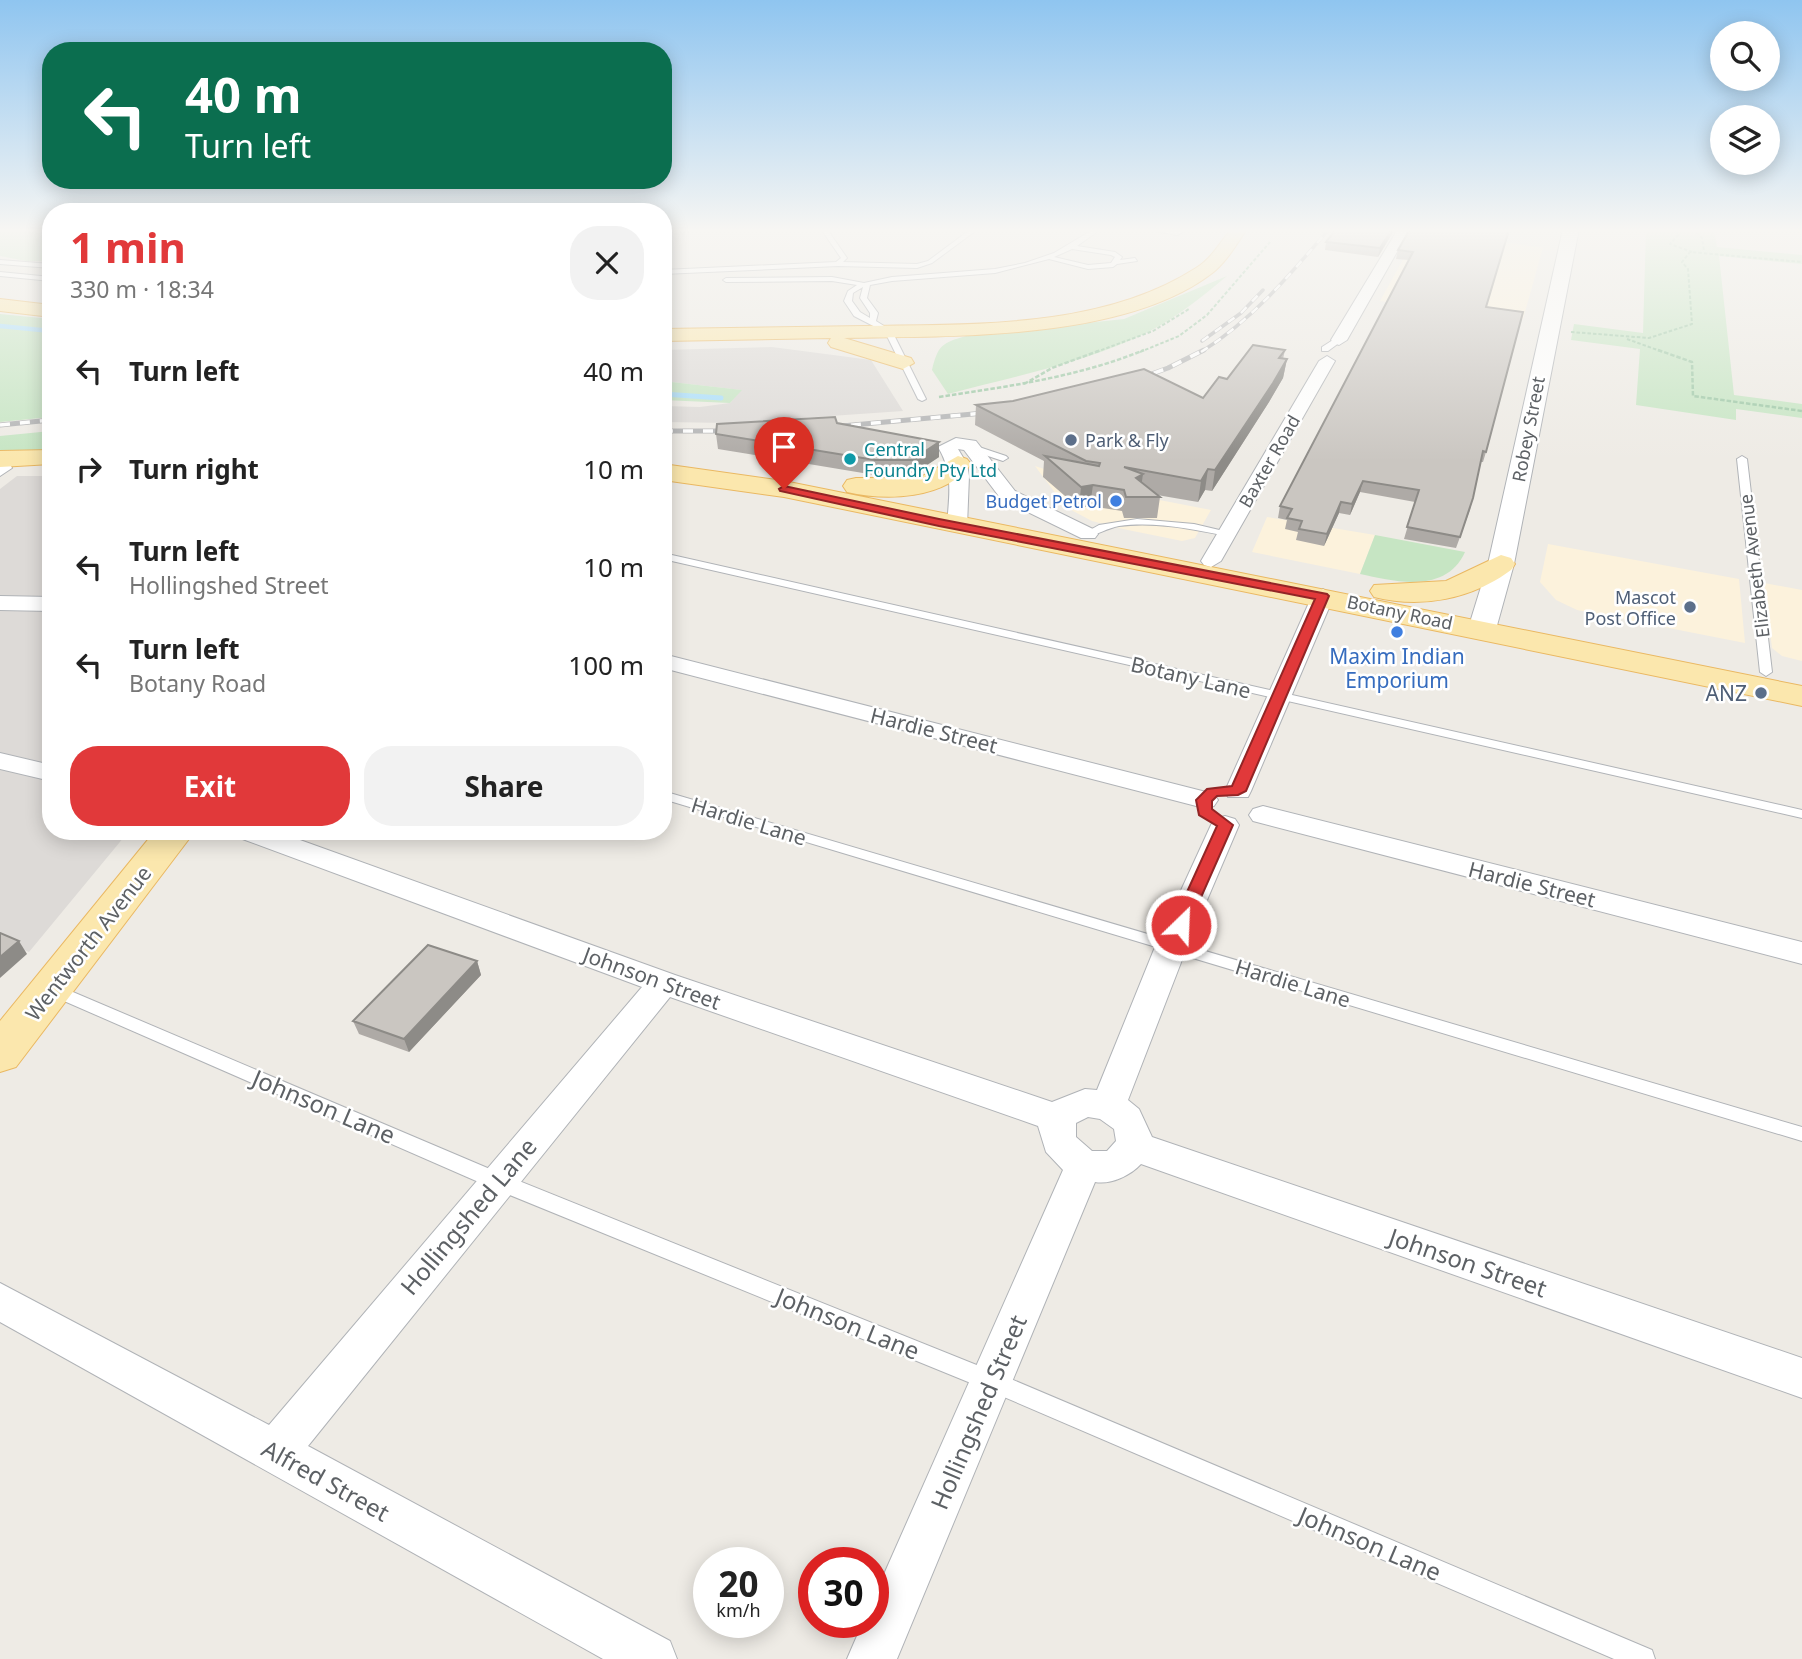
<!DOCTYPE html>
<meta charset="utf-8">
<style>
:root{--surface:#fff;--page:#f2f2f2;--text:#222;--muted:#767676;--accent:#e1393a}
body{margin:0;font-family:"Noto Sans",sans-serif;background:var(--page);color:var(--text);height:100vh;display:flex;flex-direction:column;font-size:26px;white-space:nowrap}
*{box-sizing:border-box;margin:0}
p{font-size:23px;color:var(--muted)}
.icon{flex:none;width:38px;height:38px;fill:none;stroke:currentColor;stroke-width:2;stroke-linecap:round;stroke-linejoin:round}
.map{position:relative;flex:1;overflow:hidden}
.details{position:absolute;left:42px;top:203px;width:630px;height:637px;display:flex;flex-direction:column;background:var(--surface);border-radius:28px;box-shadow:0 4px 18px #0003}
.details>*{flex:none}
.hud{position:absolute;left:42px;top:42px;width:630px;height:147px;border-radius:28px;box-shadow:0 4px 18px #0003;background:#0b6e4f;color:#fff;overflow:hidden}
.tools{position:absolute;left:1710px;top:21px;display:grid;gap:14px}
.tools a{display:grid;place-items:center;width:70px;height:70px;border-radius:50%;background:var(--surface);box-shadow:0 4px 18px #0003;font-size:35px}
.speed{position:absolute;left:693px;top:1547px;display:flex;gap:14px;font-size:35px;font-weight:700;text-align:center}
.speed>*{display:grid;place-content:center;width:91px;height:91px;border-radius:50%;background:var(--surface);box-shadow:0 4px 18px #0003;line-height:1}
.speed small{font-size:18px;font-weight:400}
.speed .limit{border:10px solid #d22;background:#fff;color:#111}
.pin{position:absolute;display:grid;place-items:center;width:60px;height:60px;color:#fff;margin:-72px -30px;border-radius:50% 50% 50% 0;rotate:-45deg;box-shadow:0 0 7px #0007}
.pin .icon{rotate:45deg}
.me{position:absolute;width:77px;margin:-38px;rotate:24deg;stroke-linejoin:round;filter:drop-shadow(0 0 5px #0008)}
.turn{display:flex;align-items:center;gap:24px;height:147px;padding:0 28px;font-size:32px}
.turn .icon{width:91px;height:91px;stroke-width:2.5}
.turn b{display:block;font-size:49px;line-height:60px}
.round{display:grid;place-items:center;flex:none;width:74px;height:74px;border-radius:28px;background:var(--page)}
.summary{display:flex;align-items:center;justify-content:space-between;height:119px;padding:0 28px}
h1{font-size:42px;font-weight:700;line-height:52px;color:var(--accent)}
.cta{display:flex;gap:14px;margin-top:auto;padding:14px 28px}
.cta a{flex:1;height:80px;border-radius:28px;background:var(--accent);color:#fff;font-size:28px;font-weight:700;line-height:80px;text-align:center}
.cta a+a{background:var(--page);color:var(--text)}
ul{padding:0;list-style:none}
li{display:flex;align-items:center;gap:21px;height:98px;padding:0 28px}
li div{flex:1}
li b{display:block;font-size:26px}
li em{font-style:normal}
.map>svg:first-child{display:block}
.commercial{fill:#fcf2dc}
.industrial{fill:#dddad7}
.green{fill:#c6e5c3}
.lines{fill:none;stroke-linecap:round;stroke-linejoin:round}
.stream-far1{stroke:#a9defb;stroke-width:4.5}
.stream{stroke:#a9defb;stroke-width:5}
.service-casing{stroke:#b0b3b7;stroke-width:2}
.minor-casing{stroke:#b0b3b7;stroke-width:2}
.tertiary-casing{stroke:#b0b3b7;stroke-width:2}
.primary-casing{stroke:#eab862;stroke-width:2}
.path-far1{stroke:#9dc8a6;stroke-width:2;stroke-dasharray:3.5 2;stroke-linecap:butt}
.path{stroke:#9dc8a6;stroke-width:2.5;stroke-dasharray:4.5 2;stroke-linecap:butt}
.service{fill:#fff;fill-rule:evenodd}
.minor{fill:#fff;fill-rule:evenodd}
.tertiary{fill:#fff;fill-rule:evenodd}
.primary{fill:#fbe7ad;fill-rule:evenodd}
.rail-far1-casing{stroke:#b3b4b5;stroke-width:3.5}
.rail-casing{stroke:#b3b4b5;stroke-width:5}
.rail-far1{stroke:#fff;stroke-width:2.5;stroke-dasharray:8;stroke-linecap:butt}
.rail{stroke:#fff;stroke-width:3.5;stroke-dasharray:10;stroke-linecap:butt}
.wall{fill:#aeaaa6}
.shaded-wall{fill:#8d8b87}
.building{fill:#cac6c1;stroke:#8d8b87;stroke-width:2}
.route{fill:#e1393a;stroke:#922526;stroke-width:2}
.service-dot{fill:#5c6f8a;stroke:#fff;stroke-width:2.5}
.culture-dot{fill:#0f9aa8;stroke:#fff;stroke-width:2.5}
.shop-dot{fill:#3f7fe0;stroke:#fff;stroke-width:2.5}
.labels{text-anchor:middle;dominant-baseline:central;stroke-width:5;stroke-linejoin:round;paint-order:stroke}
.far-street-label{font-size:18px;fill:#5d6165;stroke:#fff}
.far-service-label{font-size:18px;fill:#4e5e75;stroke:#fff;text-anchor:start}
.far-culture-label{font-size:18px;fill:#0d838f;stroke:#fff;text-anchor:start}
.far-shop-label{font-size:18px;fill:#366cbe;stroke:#fff;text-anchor:end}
.shop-label{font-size:21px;fill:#366cbe;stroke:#fff}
.street-label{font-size:21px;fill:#5d6165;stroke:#fff}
.service-label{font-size:21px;fill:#4e5e75;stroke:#fff;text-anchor:end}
.near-street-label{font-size:24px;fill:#5d6165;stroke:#fff}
</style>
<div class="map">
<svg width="1802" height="1659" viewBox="0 0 1802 1659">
<rect width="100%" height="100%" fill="#eeebe5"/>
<path class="commercial" d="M1420 229 1543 248 1523 319 1380 301Z
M1035 466 1108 490 1211 510 1195 538 1182 541 1123 529 1092 521 1073 511 1059 498Z
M1267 517 1375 535 1360 574 1252 552Z
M1548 544 1739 579 1745 643 1577 610 1556 600 1540 582Z
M1764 583 1802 590V661L1782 656 1772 648Z"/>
<path class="industrial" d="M772 347 871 360 903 411 730 423 663 422V406L700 407 730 403 741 390 663 381V350Z
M17 476H51V831H129L29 952 0 940V489Z"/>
<path class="green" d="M0 229H51V261H26L0 256Z
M1646 229H1714L1717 247 1802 255V264L1719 256 1734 395 1802 404V418L1736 409V420L1636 405 1640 349 1571 340 1574 324 1643 333Z
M1227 276C1202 297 1177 317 1148 332 1086 363 1014 376 948 394L932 370C938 345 942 343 966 336L1124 319Z
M0 314 51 319V417L0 422Z
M663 381 742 390 730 403 663 400Z
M51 431V454L0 455V436Z
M1375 535 1465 552C1446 594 1396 582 1360 574Z"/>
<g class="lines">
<path class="stream-far1" d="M0 326 51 331"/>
<path class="stream" d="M663 394 721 398"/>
<defs>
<path id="service" d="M821 229H827L847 258 843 262 917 264 928 261 971 229H978L932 263 917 268 838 266 663 274V270L836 262 841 258Z
M1094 229H1101L1077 246 1115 252 1122 257 1120 260 1135 258 1137 261 1117 264 1113 267 1088 269 1049 259 995 273 892 281 870 285 867 298 878 313 876 321 892 331 926 399 922 401 918 399 885 332 854 316 844 301 848 291 857 285 832 281 726 282 723 280 726 278 832 277 864 283 892 277 995 269 1025 263 1054 253ZM1072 249 1111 255 1115 257 1111 263 1088 265 1054 257ZM863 287 860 298 870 313V318L860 312 852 301 853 293Z
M1144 229 1176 231 1189 229 1177 235Z
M0 260 51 264V268L0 264Z
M0 272 51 277V281L0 276Z
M1336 338 1343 340 1328 351H1322V347Z
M973 445 1006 456 1008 458 1003 461 970 450V446Z
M1742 456 1747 459 1772 672 1766 676 1760 672 1737 459Z
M1137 519 1194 524 1232 533 1227 536C1192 529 1154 521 1119 526 1108 528 1098 534 1088 537L1083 534 1099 525Z
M663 553 1802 810V818L663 559Z
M663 791 1802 1127V1141L663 799Z
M54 984 504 1175 999 1374 1652 1650 1655 1659H1614L983 1388 490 1187 48 994 46 990 48 986Z"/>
<path id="minor" d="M1398 229H1410L1347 340 1339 345 1334 343 1331 340Z
M1327 356 1335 361 1221 561 1211 567 1204 565 1201 561 1319 361Z
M956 438 976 441 1015 491 1095 530 1098 534 1095 538H1081L1001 499 964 450 958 449 967 464 969 476 967 526 964 530H950L947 526C949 496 954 473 938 447Z
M0 463 10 464 12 468 0 476Z
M1323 589 1334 596 1251 791 1248 797H1228L1225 791 1312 596Z
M0 596 51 597V611L0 610Z
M663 654 1214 794 1218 800 1214 806 1204 808 663 668Z
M0 753 51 765V781L0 769Z
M1263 806 1802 942V964L1253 821 1249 815 1253 809Z
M1225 816 1235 819 1239 825 1187 947 1128 1100 1139 1109 1152 1137 1802 1358V1398L1141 1164C1131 1175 1111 1185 1095 1182L897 1659H847L863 1622H873V1599L1063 1170 1046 1152 1038 1126 670 997 308 1446 670 1641 677 1659H603L0 1322V1283L269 1425 642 987 237 837 233 831H275L675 975 1052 1102 1085 1089 1097 1090 1155 947 1211 825 1215 819ZM1088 1117 1100 1119 1114 1129 1116 1141 1107 1151H1092L1076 1137V1123Z"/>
<path id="tertiary" d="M1563 229H1579L1514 564 1496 629 1492 635 1482 638 1472 635 1468 629 1488 564Z"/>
<path id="primary" d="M1231 229H1247C1236 245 1226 263 1211 274 1123 341 950 336 844 338L911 358 914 363 903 369 831 347 828 343 831 338 663 341V329C730 328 798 327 865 326 973 324 1101 329 1196 268 1211 259 1220 243 1231 229Z
M0 299 51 305V317L0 311Z
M51 450V464L0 467V451Z
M958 456 967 459 971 464C945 500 886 501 847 492L843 486 847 480 856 478H919Z
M663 464 784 481 1802 686V706L784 497 663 480Z
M1501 555 1511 558 1515 564 1511 570C1472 599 1422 609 1374 597L1370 591 1374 585 1446 581Z
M155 831H195L16 1067 0 1072V1021Z"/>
</defs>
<use href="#service" class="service-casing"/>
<use href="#minor" class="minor-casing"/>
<use href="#tertiary" class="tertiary-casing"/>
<use href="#primary" class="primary-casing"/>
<path class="path-far1" d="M1670 229 1679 234 1670 244 1692 252
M1692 229 1702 238 1704 251
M1571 332 1649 338 1692 324 1688 269 1682 262 1690 252 1802 262
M1627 339 1663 352
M1096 352 1153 331 1189 309
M1140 352 1179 336 1207 315 1270 242"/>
<path class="path" d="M1658 350 1692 362 1693 396 1802 411
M1024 384 1052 368 1101 350
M939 397C1010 386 1078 377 1144 350"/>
<use href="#service" class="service"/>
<use href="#minor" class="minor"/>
<use href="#tertiary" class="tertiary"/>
<use href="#primary" class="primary"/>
<defs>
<path id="rail-far1" d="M1202 341 1241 313 1263 290
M1201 352C1252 320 1290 275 1329 229"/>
<path id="rail" d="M1135 380 1168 368 1204 350
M0 425 51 420
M831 427 995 412
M663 431H737"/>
</defs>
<use href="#rail-far1" class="rail-far1-casing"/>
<use href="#rail" class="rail-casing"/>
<use href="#rail-far1" class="rail-far1"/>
<use href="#rail" class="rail"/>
</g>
<path class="wall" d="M1395 229 1378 257 1325 250 1326 242Z
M1410 229 1486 307V452L1483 462H1481L1470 510 1456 548 1404 539 1415 502 1360 492 1350 515 1339 513 1324 546 1296 540 1298 532 1285 529 1287 520 1278 518 1280 506 1409 260 1396 259 1398 250Z
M1285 350 1283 359H1287L1283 378 1269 402 1212 491 1205 490 1198 502 1157 495 1160 497 1157 518H1124L1122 511 1090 506 1079 508 1043 477 1044 461 975 425 976 405 1203 398 1227 379Z
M837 423 939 457 912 475H875L718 449 716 434Z
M477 961 481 975 409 1052 359 1034 353 1021Z"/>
<path class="shaded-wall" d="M1392 229H1395L1378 257 1380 248Z
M1287 359 1283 378 1269 402 1212 491 1215 470Z
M939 442V457L912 475V460Z
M1208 469 1205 490 1198 502 1201 481Z
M1143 474 1140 495 1136 478Z
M1363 481 1360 492 1350 515 1352 504Z
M1093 485 1090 506 1079 508 1081 487Z
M1341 502 1339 513 1324 546 1327 534Z
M19 941 27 954 0 978V957Z
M477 961 481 975 409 1052 404 1039Z"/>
<path class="building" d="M1336 229H1392L1380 248 1326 242Z
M1410 229H1496L1509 230 1486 307 1523 312 1486 452 1483 451 1473 498 1460 537 1407 527 1419 490 1363 481 1352 504 1341 502 1327 534 1299 529 1302 521 1287 518 1292 509 1280 506 1413 252 1398 250Z
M1253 345 1285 350 1279 358 1287 359 1273 383 1215 470 1208 469 1201 481 1124 467 1143 474 1136 478 1160 497H1126L1124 490 1093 485 1081 487 1045 456 1099 466 1100 463 1086 461 976 405 1013 401 1144 369 1203 398 1219 377 1227 379Z
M835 417 837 423 939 442 912 460H875L716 434 717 424Z
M0 933 19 941 0 957Z
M428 945 477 961 404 1039 353 1021Z"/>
<linearGradient id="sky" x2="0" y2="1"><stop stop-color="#8fc5f0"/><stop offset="0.5" stop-color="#f7f6f3"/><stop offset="1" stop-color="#f7f6f3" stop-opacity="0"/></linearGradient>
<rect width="1802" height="461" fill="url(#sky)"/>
<path class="route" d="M784 486 939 519 1327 594 1329 596 1246 791 1238 795 1217 796 1212 801V809L1233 825 1187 929 1181 931 1172 925 1217 826 1199 815 1196 800 1207 789 1232 786 1315 599 939 526 780 491 779 489Z"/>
<g class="service-dot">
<circle cx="1071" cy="440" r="7"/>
<circle cx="1690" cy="607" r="7"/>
<circle cx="1761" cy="693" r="7"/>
</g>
<circle class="culture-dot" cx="850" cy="459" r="7"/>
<g class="shop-dot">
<circle cx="1116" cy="501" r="7"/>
<circle cx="1397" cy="632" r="7"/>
</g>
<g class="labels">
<g class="far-street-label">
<text transform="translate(1528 429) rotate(-79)">Robey Street</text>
<text transform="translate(1269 461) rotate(-60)">Baxter Road</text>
<text transform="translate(1754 566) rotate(-97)">Elizabeth Avenue</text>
<text transform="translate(1400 612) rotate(12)">Botany Road</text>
</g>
<g class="far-service-label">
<text x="1085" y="440">Park &amp; Fly</text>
<text x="1676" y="597" text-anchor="end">Mascot<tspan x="1676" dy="21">Post Office</tspan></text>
</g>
<g class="far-culture-label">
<text x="864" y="449">Central<tspan x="864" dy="21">Foundry Pty Ltd</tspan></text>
</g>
<g class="far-shop-label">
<text x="1102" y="501">Budget Petrol</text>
</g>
<g class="shop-label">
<text x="1397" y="656">Maxim Indian<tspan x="1397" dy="24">Emporium</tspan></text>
</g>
<g class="street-label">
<text transform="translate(1191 677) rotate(13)">Botany Lane</text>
<text transform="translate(934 730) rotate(14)">Hardie Street</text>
<text transform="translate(749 821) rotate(17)">Hardie Lane</text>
<text transform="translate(1532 884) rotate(14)">Hardie Street</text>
<text transform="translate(88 943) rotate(-52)">Wentworth Avenue</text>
<text transform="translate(652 978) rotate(20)">Johnson Street</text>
<text transform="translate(1293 983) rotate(17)">Hardie Lane</text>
</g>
<g class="service-label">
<text x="1747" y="693">ANZ</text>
</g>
<g class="near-street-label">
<text transform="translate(324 1106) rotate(23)">Johnson Lane</text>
<text transform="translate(468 1216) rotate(-50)">Hollingshed Lane</text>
<text transform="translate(1468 1262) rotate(19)">Johnson Street</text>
<text transform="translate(848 1323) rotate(22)">Johnson Lane</text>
<text transform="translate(978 1412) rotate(-67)">Hollingshed Street</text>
<text transform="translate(326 1480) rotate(29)">Alfred Street</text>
<text transform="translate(1370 1543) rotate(23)">Johnson Lane</text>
</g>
</g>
</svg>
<div class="tools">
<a><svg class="icon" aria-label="search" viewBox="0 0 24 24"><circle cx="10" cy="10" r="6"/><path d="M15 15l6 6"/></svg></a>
<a><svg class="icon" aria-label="layers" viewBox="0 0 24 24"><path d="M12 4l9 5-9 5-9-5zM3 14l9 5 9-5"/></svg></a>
</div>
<div class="speed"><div>20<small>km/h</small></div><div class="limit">30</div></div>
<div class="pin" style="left:784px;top:489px;background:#d93025"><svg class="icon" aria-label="arrive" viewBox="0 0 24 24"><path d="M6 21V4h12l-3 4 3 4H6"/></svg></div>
<svg class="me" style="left:1181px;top:925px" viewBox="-20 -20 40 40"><circle r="17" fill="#e1393a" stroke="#fff" stroke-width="3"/><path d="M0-11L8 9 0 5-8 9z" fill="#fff"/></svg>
<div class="hud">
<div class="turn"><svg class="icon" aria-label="left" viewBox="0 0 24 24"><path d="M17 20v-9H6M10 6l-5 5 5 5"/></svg><div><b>40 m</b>Turn left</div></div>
</div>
<section class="details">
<div class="summary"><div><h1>1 min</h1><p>330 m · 18:34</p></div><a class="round"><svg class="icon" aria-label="close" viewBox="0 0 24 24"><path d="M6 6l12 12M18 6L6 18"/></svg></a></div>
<ul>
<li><svg class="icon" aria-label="left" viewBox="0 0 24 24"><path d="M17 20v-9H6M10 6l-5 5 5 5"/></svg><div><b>Turn left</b></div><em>40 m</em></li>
<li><svg class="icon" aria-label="right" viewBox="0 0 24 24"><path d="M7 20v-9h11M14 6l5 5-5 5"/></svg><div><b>Turn right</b></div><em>10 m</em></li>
<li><svg class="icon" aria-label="left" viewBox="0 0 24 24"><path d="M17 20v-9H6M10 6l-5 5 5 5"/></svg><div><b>Turn left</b><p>Hollingshed Street</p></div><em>10 m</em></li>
<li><svg class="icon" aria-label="left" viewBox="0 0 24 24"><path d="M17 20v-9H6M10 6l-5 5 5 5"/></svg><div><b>Turn left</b><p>Botany Road</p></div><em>100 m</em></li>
</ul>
<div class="cta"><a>Exit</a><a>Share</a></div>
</section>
</div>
